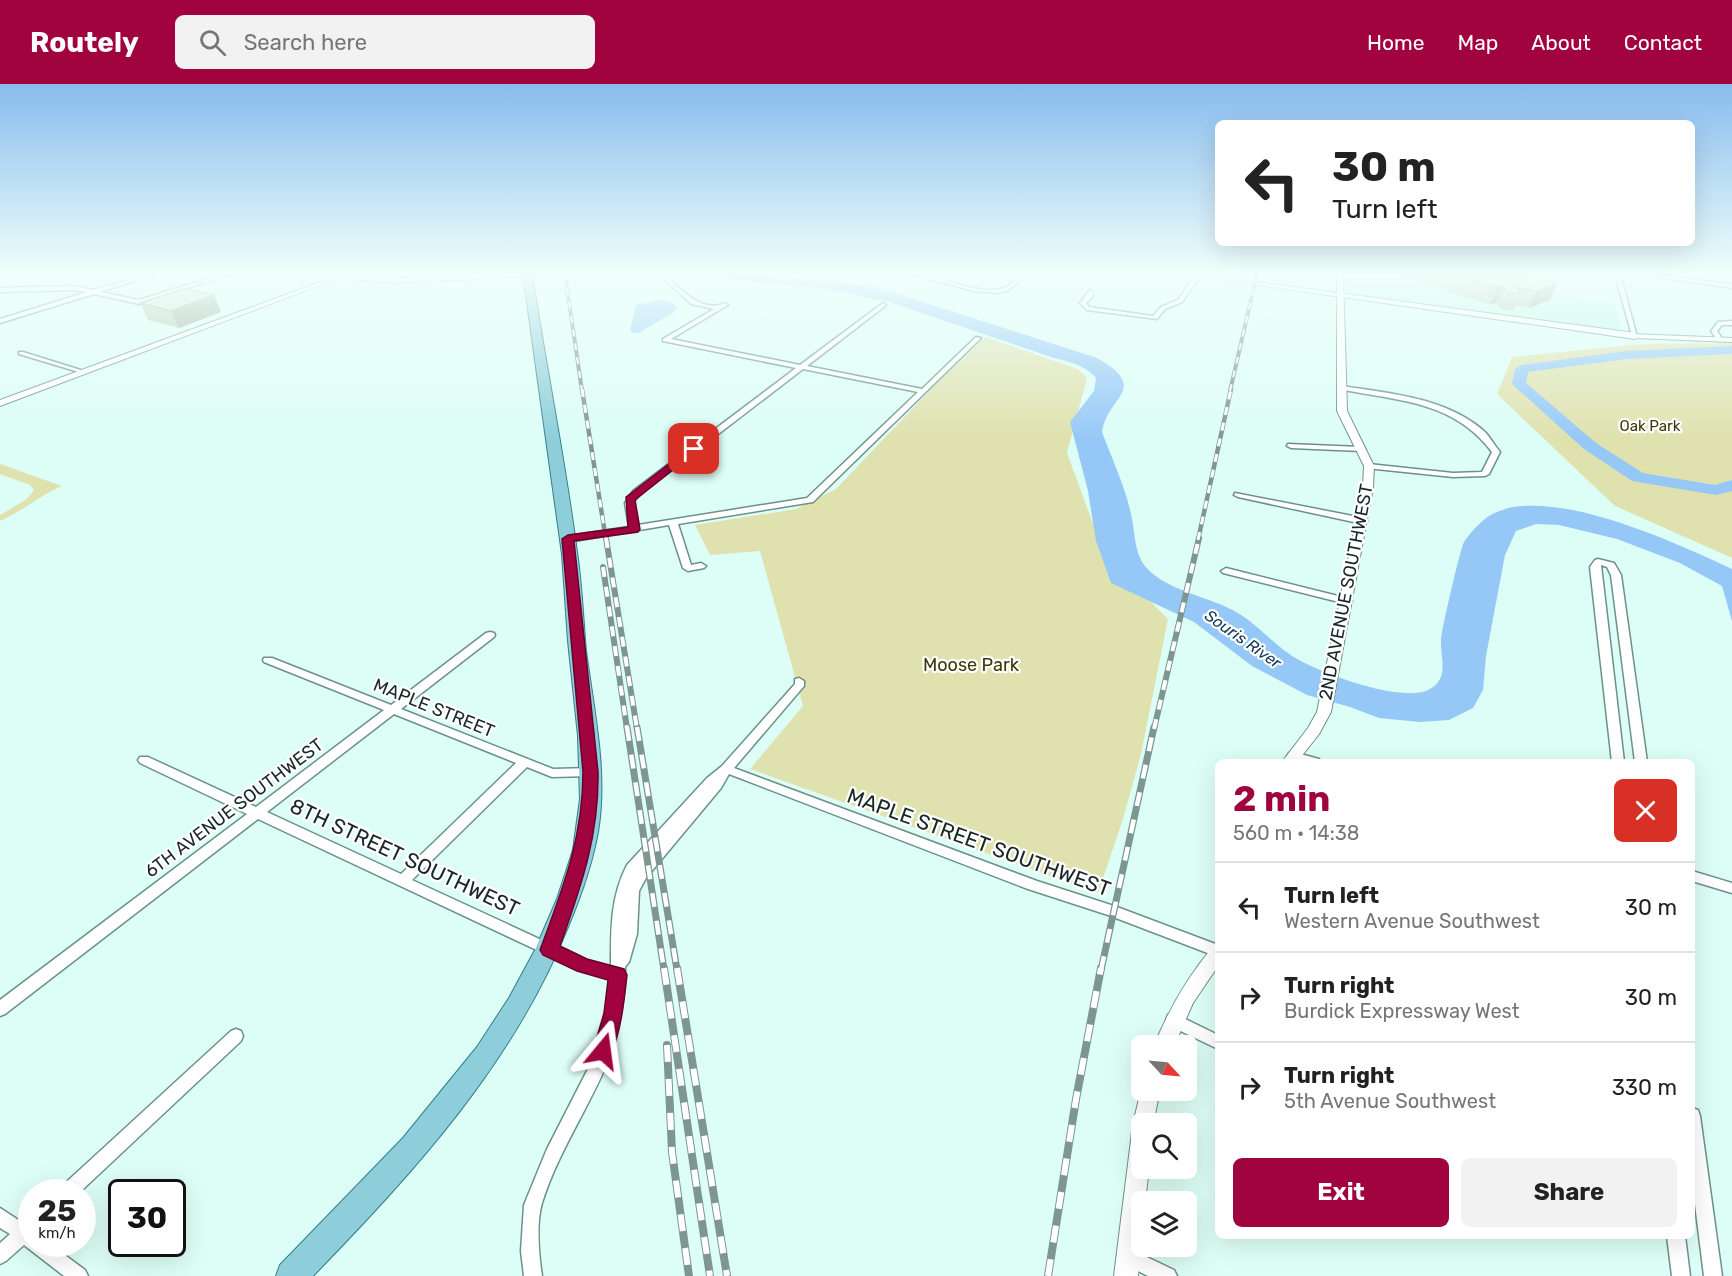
<!DOCTYPE html>
<meta charset="utf-8">
<style>
:root{--surface:#fff;--page:#f2f2f2;--text:#222;--muted:#767676;--line:#e0e0e0;--accent:#a1033f}
body{margin:0;font-family:Rubik,sans-serif;background:var(--page);color:var(--text);height:100vh;display:flex;flex-direction:column;font-size:22px;white-space:nowrap}
*{box-sizing:border-box;margin:0}
p{font-size:20px;color:var(--muted)}
.icon{flex:none;width:33px;height:33px;fill:none;stroke:currentColor;stroke-width:2;stroke-linecap:round;stroke-linejoin:round}
.map{position:relative;flex:1;overflow:hidden}
.details{position:absolute;left:1215px;top:675px;width:480px;height:480px;display:flex;flex-direction:column;background:var(--surface);border-radius:9px;box-shadow:0 6px 24px #0002}
.details>*{flex:none}
.hud{position:absolute;left:1215px;top:36px;width:480px;height:126px;border-radius:9px;box-shadow:0 6px 24px #0002;background:#fff;color:var(--text);overflow:hidden}
.needle{width:39px;rotate:116deg}
.fabs{position:absolute;left:1131px;top:951px;display:grid;gap:12px}
.fabs a{display:grid;place-items:center;width:66px;height:66px;border-radius:9px;background:var(--surface);box-shadow:0 6px 24px #0002;font-size:30px}
.speed{position:absolute;left:18px;top:1095px;display:flex;gap:12px;font-size:30px;font-weight:700;text-align:center}
.speed>*{display:grid;place-content:center;width:78px;height:78px;border-radius:50%;background:var(--surface);box-shadow:0 6px 24px #0002;line-height:1}
.speed small{font-size:15px;font-weight:400}
.speed .limit{border:3px solid #111;border-radius:9px;background:#fff;color:#111}
.pin{position:absolute;display:grid;place-items:center;width:51px;height:51px;color:#fff;margin:-26px;border-radius:12px;box-shadow:0 3px 9px #0006}
.me{position:absolute;width:66px;margin:-33px;rotate:16deg;stroke-linejoin:round;filter:drop-shadow(0 0 4px #0008)}
.turn{display:flex;align-items:center;gap:21px;height:126px;padding:0 18px;font-size:27px}
.turn .icon{width:78px;height:78px;stroke-width:2.5}
.turn b{display:block;font-size:42px;line-height:51px}
.round{display:grid;place-items:center;flex:none;width:63px;height:63px;border-radius:9px;background:var(--page)}
.head{display:flex;align-items:center;justify-content:space-between;height:102px;padding:0 18px}
h1{font-size:36px;font-weight:700;line-height:45px;color:var(--accent)}
.action{display:flex;gap:12px;margin-top:auto;padding:12px 18px}
.action a{flex:1;height:69px;border-radius:9px;background:var(--accent);color:#fff;font-size:24px;font-weight:700;line-height:69px;text-align:center}
.action a+a{background:var(--page);color:var(--text)}
ul{padding:0;list-style:none}
li{display:flex;align-items:center;gap:18px;height:90px;padding:0 18px;border-top:2px solid var(--line)}
li div{flex:1}
li b{display:block;font-size:22px}
li em{font-style:normal}
header{display:flex;align-items:center;gap:36px;box-sizing:border-box;height:84px;padding:0 30px;background:var(--accent);color:#fff}
header strong{font-size:28px}
nav{display:flex;gap:33px;margin-inline-start:auto;font-size:21px}
.search{width:420px;height:54px;background:var(--page);display:flex;align-items:center;gap:15px;box-sizing:border-box;padding:0 21px;border-radius:9px;color:var(--muted);font-size:22px}
.map>svg:first-child{display:block}
.built{fill:#c2f6e9}
.green{fill:#dfe2ae}
.water{fill:#95c8f7}
.lines{fill:none;stroke-linecap:round;stroke-linejoin:round}
.river{fill:#95c8f7;fill-rule:evenodd}
.minor-casing{stroke:#6b9289;stroke-width:3}
.tertiary-casing{stroke:#6b9289;stroke-width:2}
.secondary-casing{stroke:#6b9289;stroke-width:2}
.primary-casing{stroke:#337e8b;stroke-width:2}
.minor{fill:#fff;fill-rule:evenodd}
.tertiary{fill:#fff;fill-rule:evenodd}
.secondary{fill:#fff;fill-rule:evenodd}
.primary{fill:#8eceda;fill-rule:evenodd}
.rail-far4-casing{stroke:#7e9691;stroke-width:4}
.rail-far3-casing{stroke:#7e9691;stroke-width:4.5}
.rail-far2-casing{stroke:#7e9691;stroke-width:6}
.rail-far1-casing{stroke:#7e9691;stroke-width:7}
.rail-casing{stroke:#7e9691;stroke-width:8}
.rail-far4{stroke:#fff;stroke-width:2;stroke-dasharray:7;stroke-linecap:butt}
.rail-far3{stroke:#fff;stroke-width:3;stroke-dasharray:8;stroke-linecap:butt}
.rail-far2{stroke:#fff;stroke-width:4;stroke-dasharray:10;stroke-linecap:butt}
.rail-far1{stroke:#fff;stroke-width:4.5;stroke-dasharray:14;stroke-linecap:butt}
.rail{stroke:#fff;stroke-width:6;stroke-dasharray:17;stroke-linecap:butt}
.wall{fill:#aec4ae}
.shaded-wall{fill:#8da08d}
.building{fill:#cae4ca;stroke:#8da08d;stroke-width:1.5}
.route{fill:#a1033f;stroke:#690229;stroke-width:1.5}
.labels{text-anchor:middle;dominant-baseline:central;stroke-width:4.5;stroke-linejoin:round;paint-order:stroke}
.far-park-label{font-size:15px;fill:#393b07;stroke:#fff}
.far-water-label{font-size:16px;font-style:italic;fill:#103654;stroke:#fff}
.street-label{font-size:18px;fill:#182825;stroke:#fff}
.park-label{font-size:18px;fill:#393b07;stroke:#fff}
.near-street-label{font-size:21px;fill:#182825;stroke:#fff}
</style>
<header>
<strong>Routely</strong>
<div class="search"><svg class="icon" aria-label="search" viewBox="0 0 24 24"><circle cx="10" cy="10" r="6"/><path d="M15 15l6 6"/></svg>Search here</div>
<nav><a>Home</a><a>Map</a><a>About</a><a>Contact</a></nav>
</header>
<div class="map">
<svg width="1732" height="1192" viewBox="0 0 1732 1192">
<rect width="100%" height="100%" fill="#ddfef6"/>
<path class="built" d="M1347 190H1480L1509 202 1614 219 1622 248 1347 210Z"/>
<path class="green" d="M985 253 1078 285 1087 294 1067 369 1105 472 1168 535 1141 670 1123 735 1098 809 750 685 803 622 760 467 710 471 695 441 796 425 836 405 933 303Z
M1732 259V474L1615 422 1497 310 1512 273 1641 260Z
M0 380 62 402C41 411 23 427 0 437V431L27 415 34 406 30 401 0 390Z"/>
<path class="water" d="M715 190H770L775 193 859 200 880 204 1097 274C1151 305 1108 311 1102 348 1112 375 1125 402 1131 430 1135 447 1134 468 1145 482 1165 507 1212 513 1238 529 1256 540 1271 557 1288 569 1312 587 1403 621 1430 605 1450 593 1440 575 1441 556 1442 544 1460 466 1464 458 1469 450 1482 436 1489 432 1545 397 1678 460 1732 485V537L1722 502 1680 479 1617 455 1559 441 1536 440 1516 447 1505 471 1486 572 1483 606 1473 624 1449 636 1420 638 1379 634 1350 623 1307 611 1252 582 1194 538 1111 499 1096 457 1088 407 1070 338 1094 307 1096 294C1084 280 1068 278 1051 273L889 218 826 205 739 197 721 194Z
M661 216 673 219 677 224 673 229 638 249H633L630 246 636 221Z"/>
<g class="lines">
<path class="river" d="M1732 262V270L1626 275 1528 288 1526 299 1596 359 1643 389 1715 401 1732 396V407L1716 411 1632 397 1584 365 1512 300 1515 285 1522 281 1626 267Z"/>
<defs>
<path id="minor" d="M148 190H155L100 208 139 216 222 190H229L139 220 94 210 0 239V235L87 208 75 206 0 208V204L75 202 93 206Z
M659 190H664C680 204 701 230 725 219L728 221 671 255 800 281 883 219 886 221 885 222 807 282 922 305 976 253 981 254 813 418 678 440 691 481 701 479 706 482 704 484 688 487 683 484 669 441 568 458 564 455 568 452 629 443 625 419 633 407 796 284 663 257V255L714 225 691 220ZM803 285 918 308 807 414 638 441 633 419 639 411Z
M910 190C937 187 978 214 1004 204 1011 202 1016 194 1022 190H1028L1009 206 998 209 974 207Z
M1196 190 1201 191 1182 218 1165 225 1157 235 1087 226 1080 219 1090 206 1093 208V212L1086 219 1089 223 1153 232 1161 223 1178 216Z
M1615 190H1620L1637 253 1632 252Z
M1634 190H1646L1732 200V204Z
M1732 237V241H1722L1717 247 1723 256 1718 257 1711 247 1712 246 1718 238Z
M19 268H23L87 288 82 289 19 270Z
M1341 302C1389 309 1449 314 1486 349 1491 355 1495 362 1500 368L1489 390 1485 392 1453 393 1366 384 1365 382 1369 380 1453 389 1482 388 1492 368C1453 316 1397 317 1339 305V303Z
M1288 360 1361 363 1365 365 1361 367 1291 364 1287 362Z
M1235 409 1363 434 1367 437 1363 440 1238 413 1234 411Z
M1598 475 1614 479 1621 491 1647 678H1635L1611 491 1607 483 1601 481 1624 678H1612L1590 483 1595 476Z
M1226 484 1350 515 1352 517 1347 520 1223 489 1221 487Z
M490 548 494 549 495 551 494 553 401 625 553 685 591 684 595 685 597 688 595 691 591 692 552 693 527 683 412 796 587 877 611 883C611 847 610 814 627 781L707 694 722 682 795 600V595L799 594 804 597V602L734 684 1037 797 1117 823 1218 861V873L1108 831 1028 805 729 690 721 704 646 794 639 807 637 850 629 878 625 883C626 912 617 955 606 982 586 1028 557 1071 542 1119 536 1139 539 1172 542 1192H524L521 1167 524 1121 547 1065 592 977 606 929 610 895 579 886 258 735 5 930 0 932V916L247 730 140 679 138 676 140 673H148L256 723 384 626 264 578 263 576 264 574H272L391 621 486 549ZM394 630 516 679 401 790 267 728Z
M1293 668 1319 675 1321 678H1300L1289 675 1287 672 1289 669Z
M1692 787 1732 799V809L1692 797Z
M1173 929 1218 951V965L1168 941 1166 936 1168 931Z
M236 945 241 947 243 952 241 957 80 1108H60L62 1102 231 947Z
M1692 1024 1698 1026 1700 1032 1722 1192H1704L1692 1096Z
M0 1124 23 1139 32 1134V1160H50L85 1186 88 1192H64L24 1161 6 1177 0 1180V1159L10 1150 0 1144Z
M1667 1152H1685L1690 1192H1672Z
M1128 1164 1174 1186 1177 1192H1148L1122 1179 1119 1173 1122 1167Z"/>
<path id="tertiary" d="M342 190H350L0 322V316Z
M1337 190H1343L1347 327 1374 382 1373 403 1331 628 1319 650 1297 678H1282L1308 644 1317 628 1363 403 1364 382 1337 327Z
M1632 250 1732 254V258L1635 254 1631 252Z
M1218 861V882L1193 919 1174 962H1154C1169 925 1187 894 1212 864Z
M1142 1002V1006H1160L1153 1040H1142V1084H1149L1145 1118H1142V1154L1138 1192H1114L1133 1040Z"/>
<path id="secondary" d="M314 190 396 194 532 190 528 192 396 199 344 196Z
M1181 190H1198L1635 249 1639 252 1635 255Z"/>
<path id="primary" d="M523 190H532C546 283 565 375 577 468 582 501 583 534 586 567 594 627 608 688 598 748 592 781 581 812 568 843 513 980 414 1088 313 1192H276L280 1181 403 1054 477 963 509 914 535 866 557 815 573 766 580 715 578 652 568 557 562 470Z"/>
</defs>
<use href="#minor" class="minor-casing"/>
<use href="#tertiary" class="tertiary-casing"/>
<use href="#secondary" class="secondary-casing"/>
<use href="#primary" class="primary-casing"/>
<use href="#minor" class="minor"/>
<use href="#tertiary" class="tertiary"/>
<use href="#secondary" class="secondary"/>
<use href="#primary" class="primary"/>
<defs>
<path id="rail-far4" d="M565 190 582 307
M1230 307 1257 190"/>
<path id="rail-far3" d="M582 305 606 456
M1198 456 1231 305"/>
<path id="rail-far2" d="M606 454 637 645
M603 483 627 645
M1154 645 1199 454"/>
<path id="rail-far1" d="M627 643 664 886
M637 643 677 886
M1101 886 1154 643"/>
<path id="rail" d="M664 884 710 1192
M677 884 727 1192
M667 961 672 1068 689 1192
M1048 1192 1076 1015 1101 884"/>
</defs>
<use href="#rail-far4" class="rail-far4-casing"/>
<use href="#rail-far3" class="rail-far3-casing"/>
<use href="#rail-far2" class="rail-far2-casing"/>
<use href="#rail-far1" class="rail-far1-casing"/>
<use href="#rail" class="rail-casing"/>
<use href="#rail-far4" class="rail-far4"/>
<use href="#rail-far3" class="rail-far3"/>
<use href="#rail-far2" class="rail-far2"/>
<use href="#rail-far1" class="rail-far1"/>
<use href="#rail" class="rail"/>
</g>
<path class="wall" d="M1396 190H1514L1557 199 1550 216 1529 224 1516 221 1514 226 1501 225 1497 218 1491 221Z
M214 211 221 228 179 244 148 236 140 219Z"/>
<path class="shaded-wall" d="M1557 199 1550 216 1529 224 1536 208Z
M1503 202 1497 218 1491 221 1497 204Z
M214 211 221 228 179 244 171 227Z"/>
<path class="building" d="M1451 190H1514L1557 199 1536 208 1517 203 1521 209 1507 208 1503 202 1497 204Z
M184 205 214 211 171 227 140 219Z"/>
<linearGradient id="sky" x2="0" y2="1"><stop stop-color="#87bcee"/><stop offset="0.53" stop-color="#f0fffb"/><stop offset="1" stop-color="#f0fffb" stop-opacity="0"/></linearGradient>
<rect width="1732" height="356" fill="url(#sky)"/>
<path class="route" d="M691 363 699 365 635 416 640 445 638 448 574 457 598 688C599 753 581 802 560 862L587 875 624 885 627 891C624 919 621 947 610 973L603 976 596 973 593 967 604 929 608 896 577 887 543 871 540 866C563 804 583 754 583 688L562 455 568 451 628 443 626 413Z"/>
<g class="labels">
<g class="far-park-label">
<text x="1650" y="342">Oak Park</text>
</g>
<g class="far-water-label">
<text transform="translate(1243 555) rotate(35)">Souris River</text>
</g>
<g class="street-label">
<text transform="translate(1346 508) rotate(-79)">2ND AVENUE SOUTHWEST</text>
<text transform="translate(434 624) rotate(22)">MAPLE STREET</text>
<text transform="translate(234 724) rotate(-37)">6TH AVENUE SOUTHWEST</text>
</g>
<g class="park-label">
<text x="971" y="581">Moose Park</text>
</g>
<g class="near-street-label">
<text transform="translate(979 758) rotate(20)">MAPLE STREET SOUTHWEST</text>
<text transform="translate(405 773) rotate(25)">8TH STREET SOUTHWEST</text>
</g>
</g>
</svg>
<div class="fabs">
<a><svg class="needle" viewBox="-14 -14 28 28"><path d="M0-13l5 13h-10z" fill="#e53935"/><path d="M0 13l5-13h-10z" fill="#767676"/></svg></a>
<a><svg class="icon" aria-label="search" viewBox="0 0 24 24"><circle cx="10" cy="10" r="6"/><path d="M15 15l6 6"/></svg></a>
<a><svg class="icon" aria-label="layers" viewBox="0 0 24 24"><path d="M12 4l9 5-9 5-9-5zM3 14l9 5 9-5"/></svg></a>
</div>
<div class="speed"><div>25<small>km/h</small></div><div class="limit">30</div></div>
<div class="pin" style="left:694px;top:365px;background:#d93025"><svg class="icon" aria-label="arrive" viewBox="0 0 24 24"><path d="M6 21V4h12l-3 4 3 4H6"/></svg></div>
<svg class="me" style="left:603px;top:967px" viewBox="-20 -20 40 40"><path d="M0-17L14 15 0 8-14 15z" fill="#a1033f" stroke="#fff" stroke-width="4"/></svg>
<div class="hud">
<div class="turn"><svg class="icon" aria-label="left" viewBox="0 0 24 24"><path d="M17 20v-9H6M10 6l-5 5 5 5"/></svg><div><b>30 m</b>Turn left</div></div>
</div>
<section class="details">
<div class="head"><div><h1>2 min</h1><p>560 m · 14:38</p></div><a class="round" style="background:#d93025;color:#fff"><svg class="icon" aria-label="close" viewBox="0 0 24 24"><path d="M6 6l12 12M18 6L6 18"/></svg></a></div>
<ul>
<li><svg class="icon" aria-label="left" viewBox="0 0 24 24"><path d="M17 20v-9H6M10 6l-5 5 5 5"/></svg><div><b>Turn left</b><p>Western Avenue Southwest</p></div><em>30 m</em></li>
<li><svg class="icon" aria-label="right" viewBox="0 0 24 24"><path d="M7 20v-9h11M14 6l5 5-5 5"/></svg><div><b>Turn right</b><p>Burdick Expressway West</p></div><em>30 m</em></li>
<li><svg class="icon" aria-label="right" viewBox="0 0 24 24"><path d="M7 20v-9h11M14 6l5 5-5 5"/></svg><div><b>Turn right</b><p>5th Avenue Southwest</p></div><em>330 m</em></li>
</ul>
<div class="action"><a>Exit</a><a>Share</a></div>
</section>
</div>
